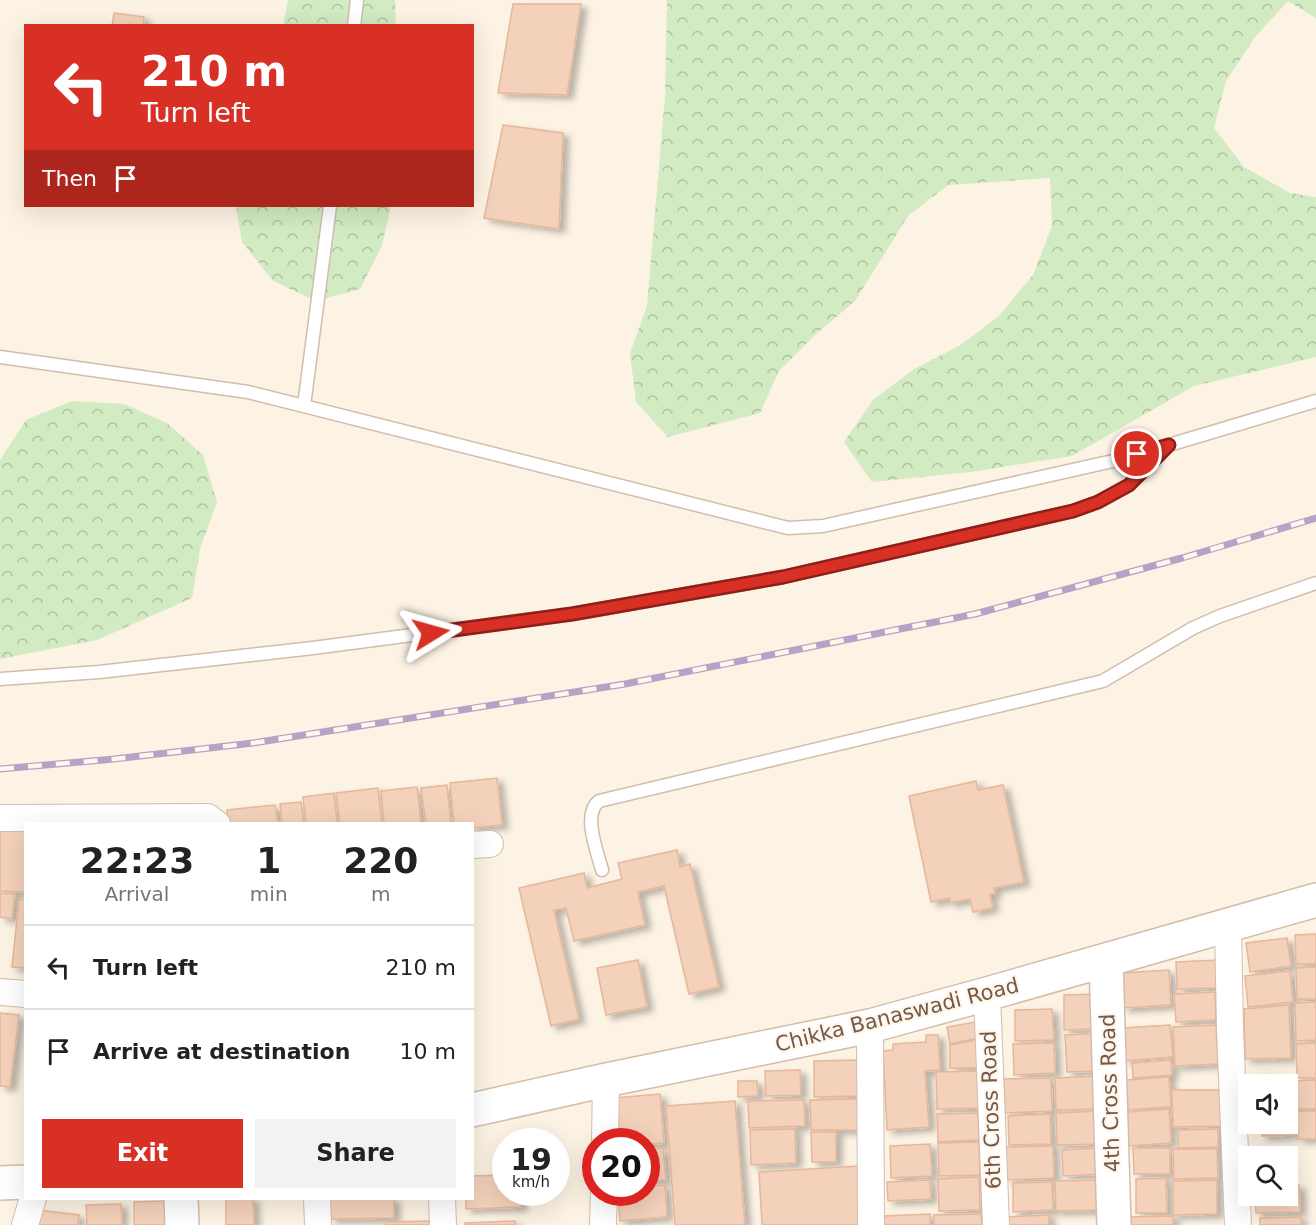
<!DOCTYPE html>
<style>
:root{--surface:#fff;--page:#f2f2f2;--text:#222;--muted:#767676;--line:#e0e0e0;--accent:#d93025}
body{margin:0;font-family:"DejaVu Sans",sans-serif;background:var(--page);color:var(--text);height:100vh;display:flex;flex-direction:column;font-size:22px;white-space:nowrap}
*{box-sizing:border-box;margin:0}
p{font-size:20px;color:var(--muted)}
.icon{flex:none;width:33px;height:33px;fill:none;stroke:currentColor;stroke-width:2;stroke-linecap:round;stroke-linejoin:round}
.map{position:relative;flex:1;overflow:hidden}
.side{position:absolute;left:24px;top:822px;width:450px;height:378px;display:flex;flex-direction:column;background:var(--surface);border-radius:0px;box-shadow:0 6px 24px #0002}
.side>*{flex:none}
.hud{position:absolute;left:24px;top:24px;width:450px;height:183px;border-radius:0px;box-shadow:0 6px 24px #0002;background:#d93025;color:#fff;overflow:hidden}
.buttons{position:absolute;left:1238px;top:1074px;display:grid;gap:12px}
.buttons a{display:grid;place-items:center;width:60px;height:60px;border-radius:0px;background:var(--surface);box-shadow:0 6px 24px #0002;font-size:30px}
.speed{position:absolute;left:492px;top:1128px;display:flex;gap:12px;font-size:30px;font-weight:700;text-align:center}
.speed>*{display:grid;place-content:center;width:78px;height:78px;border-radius:50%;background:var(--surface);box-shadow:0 6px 24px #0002;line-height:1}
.speed small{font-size:15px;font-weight:400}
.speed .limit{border:9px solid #d22;background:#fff;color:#111}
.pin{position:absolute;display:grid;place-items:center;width:51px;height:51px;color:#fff;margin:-26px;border:3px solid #fff;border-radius:50%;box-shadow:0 2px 6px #0007}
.me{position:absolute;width:66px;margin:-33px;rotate:82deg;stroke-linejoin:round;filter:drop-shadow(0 0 4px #0008)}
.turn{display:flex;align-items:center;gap:21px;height:126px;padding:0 18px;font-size:27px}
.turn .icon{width:78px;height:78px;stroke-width:2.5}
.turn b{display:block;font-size:42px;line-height:51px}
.then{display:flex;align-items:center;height:57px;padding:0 18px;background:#0003;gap:12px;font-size:22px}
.eta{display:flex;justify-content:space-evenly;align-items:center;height:102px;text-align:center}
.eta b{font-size:36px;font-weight:700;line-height:42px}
.action{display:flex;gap:12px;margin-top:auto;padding:12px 18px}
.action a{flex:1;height:69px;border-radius:0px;background:var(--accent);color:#fff;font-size:24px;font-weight:700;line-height:69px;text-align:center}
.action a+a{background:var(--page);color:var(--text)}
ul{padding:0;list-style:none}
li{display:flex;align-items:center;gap:18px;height:84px;padding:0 18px;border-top:2px solid var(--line)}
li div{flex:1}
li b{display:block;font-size:22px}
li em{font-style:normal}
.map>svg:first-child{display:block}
.forest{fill:url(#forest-crowns)}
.building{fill:#f3d1ba;stroke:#e6b79a;stroke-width:1.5;filter:url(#shadow)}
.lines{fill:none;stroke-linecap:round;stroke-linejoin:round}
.lane-casing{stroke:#d1bdad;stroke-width:15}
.street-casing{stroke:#d1bdad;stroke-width:28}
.secondary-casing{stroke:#d4bcaa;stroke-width:36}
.lane{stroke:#fff;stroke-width:12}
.street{stroke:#fff;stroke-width:26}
.secondary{stroke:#fff;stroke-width:33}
.rail-casing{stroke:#b6a2c7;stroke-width:7}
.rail{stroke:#fff7eb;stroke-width:4.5;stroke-dasharray:14;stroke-linecap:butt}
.route-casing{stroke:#8d1f18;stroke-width:15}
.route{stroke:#d93025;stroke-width:10}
.labels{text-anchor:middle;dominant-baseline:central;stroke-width:4.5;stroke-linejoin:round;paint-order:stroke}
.street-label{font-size:21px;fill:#765949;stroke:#fff7eb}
</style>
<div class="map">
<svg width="1316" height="1225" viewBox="0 0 1316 1225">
<defs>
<pattern id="forest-crowns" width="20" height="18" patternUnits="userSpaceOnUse" patternTransform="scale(1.5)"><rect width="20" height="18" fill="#d2ebc2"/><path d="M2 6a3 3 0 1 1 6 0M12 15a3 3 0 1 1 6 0" fill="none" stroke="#afc1a0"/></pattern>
<filter id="shadow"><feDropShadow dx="6" dy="4" stdDeviation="3" flood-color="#0004"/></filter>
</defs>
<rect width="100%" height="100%" fill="#fdf3e4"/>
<path class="forest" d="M288 0H395L396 25 283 26Z
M667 0H1316V18L1288 1 1255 37 1226 81 1214 128 1244 167 1290 193 1316 197V357L1194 386 1072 456 971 472 872 482 844 442 873 400 914 369 959 346 999 316 1033 275 1052 226 1050 178 948 185 908 216 855 301 816 334 779 371 760 413 668 437 636 402 630 353 647 306 665 96Z
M236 206H391L382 246 360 289 316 301 273 281 242 242Z
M72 401 124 404 167 423 203 455 217 502 200 549 192 598 97 640 0 659V460L26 420Z"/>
<path class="building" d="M513 4H581L567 95 498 93Z
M114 13 144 17 143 26H112Z
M503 125 563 133 559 229 484 218Z
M497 778 502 825 472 828V824H454L450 783Z
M976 781 978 790 1003 785 1024 882 994 888 995 894H990L993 908 973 912 970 899 950 903V898L931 902 909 796Z
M447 785 451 824H426L421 788Z
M417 787 421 824H384L381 791Z
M378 788 382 824H340L336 793Z
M334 793 337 824H306L303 797Z
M301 802 304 824H282L280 804Z
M275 805 278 824H228L227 810Z
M0 828 26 830V892L0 891Z
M677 850 680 867 690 864 719 987 689 994 664 886 638 892 645 925 574 941 566 908 554 910 579 1019 551 1026 519 888 584 873 587 888 622 879 618 863Z
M0 893 15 894 12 919 0 917Z
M19 899 26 900V968L12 967Z
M1316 934V964H1296L1295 935Z
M1287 938 1291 966 1250 972 1246 943Z
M638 960 647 1007 606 1015 597 968Z
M1218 960 1219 988 1177 989 1176 962Z
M1316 967V999H1297L1296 968Z
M1169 970 1171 1005 1123 1008 1121 973Z
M1290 971 1293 1002 1248 1007 1245 976Z
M1215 992 1216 1020 1176 1022 1174 994Z
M1099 994 1100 1029 1064 1030V995Z
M1316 1002V1040L1296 1041 1295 1003Z
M1289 1005 1291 1058 1245 1059 1244 1009Z
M1052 1009 1054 1040 1015 1041V1010Z
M0 1013 19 1015 10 1087 0 1086Z
M975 1022 979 1038 950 1044 947 1027Z
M1170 1025 1173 1057 1125 1061 1122 1028Z
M1216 1025 1218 1064 1175 1066 1173 1027Z
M1100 1033 1101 1071 1067 1072 1065 1035Z
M926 1035H938L940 1070 925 1071 929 1127 887 1130 883 1051 893 1050V1044L926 1042Z
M980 1039 981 1068H950V1045Z
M1054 1043 1055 1073 1014 1075 1013 1044Z
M1316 1043V1078H1297L1296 1044Z
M858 1060 859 1096 814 1097V1061Z
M1171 1060 1172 1075 1133 1078 1132 1063Z
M800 1070 801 1095 766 1096 765 1071Z
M979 1071 980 1108 937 1109 936 1072Z
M1099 1076 1100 1109 1056 1110 1055 1078Z
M1169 1077 1171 1107 1128 1110 1126 1080Z
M1051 1078 1052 1111 1005 1113 1004 1079Z
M1289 1079V1095L1287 1096V1084H1268V1080Z
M1316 1080V1109H1294L1293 1081Z
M738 1081H757L758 1096 738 1097Z
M1172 1090H1220L1221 1126 1173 1127Z
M660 1094 664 1143 646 1145V1142H617L614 1098Z
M858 1099V1130H811L810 1100Z
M804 1100 805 1126 749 1128 748 1101Z
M735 1101 745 1225H675L666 1106Z
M1287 1102H1292L1293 1135 1262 1136V1124H1287Z
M1169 1109 1171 1143 1128 1146 1126 1112Z
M1101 1111 1102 1144 1057 1145 1056 1113Z
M1297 1111H1316V1139H1298Z
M978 1113 979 1140 938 1142 937 1114Z
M1050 1114 1051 1144 1009 1145 1008 1116Z
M795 1129 796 1163 751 1165 750 1130Z
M1218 1129V1147L1178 1148V1130Z
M811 1132H836V1162H812Z
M979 1142 980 1175 939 1176 938 1143Z
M930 1144 932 1176 891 1178 890 1146Z
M1053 1146 1054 1178 1007 1180 1006 1147Z
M663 1148 666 1180 646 1181V1149Z
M1103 1148 1104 1174 1063 1176 1062 1150Z
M1133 1148H1170V1174H1134Z
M1173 1149H1217L1218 1178 1174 1179Z
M859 1166 862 1225H762L759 1172Z
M506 1175V1192H521V1207L466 1209V1198H472V1176Z
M979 1177 980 1210 939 1211 938 1179Z
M1166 1178 1167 1213H1136V1179Z
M930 1180 931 1199 888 1201 887 1182Z
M1102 1180V1210L1056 1211 1055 1181Z
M1217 1180V1214L1173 1215V1181Z
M1052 1182 1053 1210 1013 1212V1183Z
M665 1185 667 1217 620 1221 618 1192H646V1186Z
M1299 1185 1300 1212 1256 1213 1255 1196H1287V1186Z
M226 1198H253L254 1225H226Z
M330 1198H394V1218L330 1219Z
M167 1201 168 1225H134V1202Z
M121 1204 122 1225H87L86 1205Z
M37 1210 79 1215 78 1225H35Z
M930 1214V1225H884V1216Z
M981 1214 982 1225H934V1215Z
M1049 1215V1225H1002V1217Z
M1173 1216V1225H1131L1130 1217Z
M1301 1217V1225H1260V1218Z
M433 1221V1225H386V1222Z
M515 1221V1225H465V1223Z"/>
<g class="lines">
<defs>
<path id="lane" d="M354 26 357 0
M0 357 248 392 788 528 823 526 1122 459 1316 401
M304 406 330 206
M0 679 99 672 313 648 572 614 783 577 1073 511 1098 502 1129 485 1168 446
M602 870C597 851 582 814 599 801L1103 681 1193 628 1220 616 1316 583"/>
<path id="street" d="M0 818 208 817 217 824
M472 845 490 844
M1228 924 1230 1029 1238 1225
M0 992 26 994
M987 994 996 1225
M870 1026 871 1225
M605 1142 606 1080
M317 1198 318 1225
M442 1198 443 1225
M25 1225 33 1198
M603 1225 604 1192"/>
<path id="secondary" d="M1106 960 1114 1225
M472 1110 606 1080 870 1026 987 994 1316 900
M0 1183 26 1182
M181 1198 182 1225"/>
</defs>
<use href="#lane" class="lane-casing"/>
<use href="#street" class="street-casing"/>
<use href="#secondary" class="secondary-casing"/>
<use href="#lane" class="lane"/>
<use href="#street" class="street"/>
<use href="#secondary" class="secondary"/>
<defs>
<path id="rail" d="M0 769 114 759 253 743 625 684 975 614 1182 558 1316 518"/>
</defs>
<use href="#rail" class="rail-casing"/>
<use href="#rail" class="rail"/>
</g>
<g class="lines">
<defs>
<path id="route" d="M431 633 572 614 783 577 1073 511 1098 502 1129 485 1169 445 1137 454"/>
</defs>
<use href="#route" class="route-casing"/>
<use href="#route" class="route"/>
</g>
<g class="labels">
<g class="street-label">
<text transform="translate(897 1015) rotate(-14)">Chikka Banaswadi Road</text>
<text transform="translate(1110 1093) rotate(-92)">4th Cross Road</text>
<text transform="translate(991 1110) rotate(-92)">6th Cross Road</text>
</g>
</g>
</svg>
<div class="buttons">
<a><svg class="icon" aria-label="sound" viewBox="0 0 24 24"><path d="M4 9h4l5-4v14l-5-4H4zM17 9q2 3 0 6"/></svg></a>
<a><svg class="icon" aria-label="search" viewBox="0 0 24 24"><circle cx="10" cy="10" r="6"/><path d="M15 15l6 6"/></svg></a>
</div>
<div class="speed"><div>19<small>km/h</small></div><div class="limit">20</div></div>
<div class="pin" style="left:1137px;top:454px;background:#d93025"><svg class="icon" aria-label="arrive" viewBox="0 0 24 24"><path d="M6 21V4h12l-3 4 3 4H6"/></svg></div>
<svg class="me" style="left:431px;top:633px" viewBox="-20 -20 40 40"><path d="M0-17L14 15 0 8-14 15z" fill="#d93025" stroke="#fff" stroke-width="4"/></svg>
<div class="hud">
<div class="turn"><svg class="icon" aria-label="left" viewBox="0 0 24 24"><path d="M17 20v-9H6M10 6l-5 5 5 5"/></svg><div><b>210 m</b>Turn left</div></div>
<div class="then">Then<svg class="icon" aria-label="arrive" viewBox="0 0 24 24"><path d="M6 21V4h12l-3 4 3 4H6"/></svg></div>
</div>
<section class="side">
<div class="eta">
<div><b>22:23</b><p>Arrival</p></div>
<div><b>1</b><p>min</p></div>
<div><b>220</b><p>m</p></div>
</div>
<ul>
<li><svg class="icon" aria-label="left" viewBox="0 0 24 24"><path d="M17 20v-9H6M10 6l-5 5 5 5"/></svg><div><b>Turn left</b></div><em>210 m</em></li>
<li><svg class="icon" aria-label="arrive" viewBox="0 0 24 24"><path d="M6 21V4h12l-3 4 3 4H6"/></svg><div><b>Arrive at destination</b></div><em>10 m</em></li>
</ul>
<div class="action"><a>Exit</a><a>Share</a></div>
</section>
</div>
